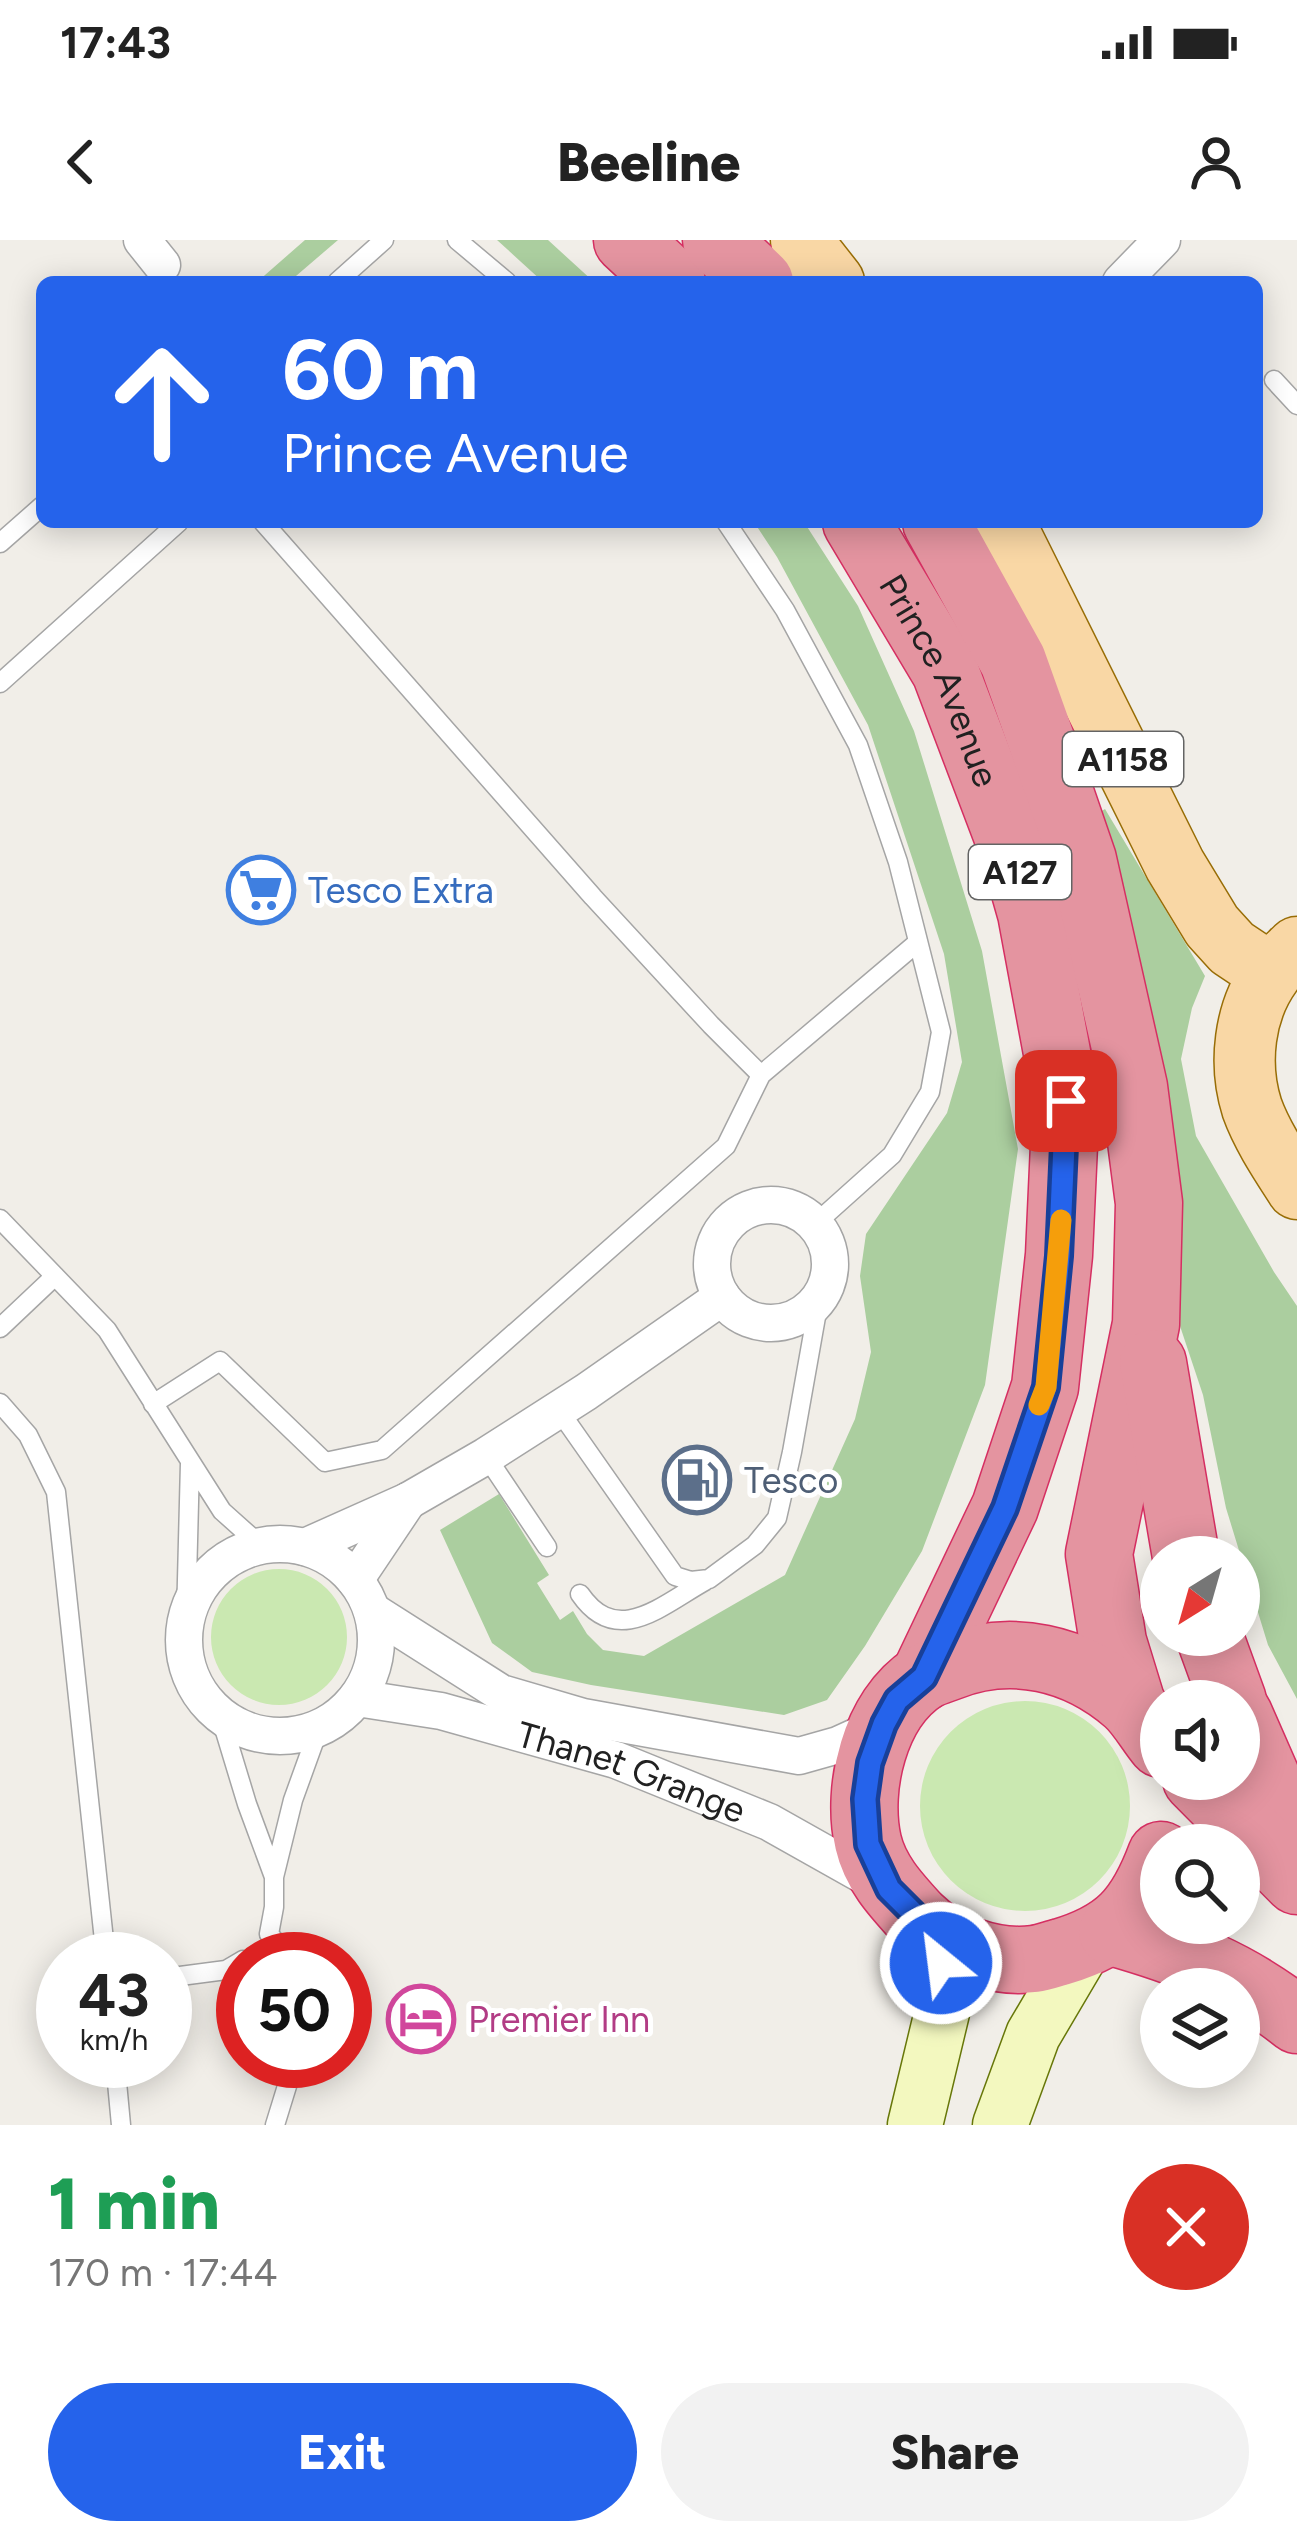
<!DOCTYPE html>
<meta charset="utf-8">
<style>
:root{--surface:#fff;--page:#f2f2f2;--text:#222;--muted:#767676;--accent:#2563eb}
body{margin:0;font-family:Figtree,sans-serif;background:var(--page);color:var(--text);height:100vh;display:flex;flex-direction:column;font-size:45px;white-space:nowrap}
*{box-sizing:border-box;margin:0}
p{font-size:39px;color:var(--muted)}
.icon{flex:none;width:66px;height:66px;fill:none;stroke:currentColor;stroke-width:2;stroke-linecap:round;stroke-linejoin:round}
.map{position:relative;height:1885px;overflow:hidden}
.drawer{display:flex;flex-direction:column;background:var(--surface);flex:1}
.drawer>*{flex:none}
.guide{position:absolute;left:36px;top:36px;width:1227px;height:252px;border-radius:18px;box-shadow:0 6px 30px #0003;background:#2563eb;color:#fff;overflow:hidden}
.needle{width:78px;rotate:217deg}
.controls{position:absolute;left:1140px;top:1296px;display:grid;gap:24px}
.controls a{display:grid;place-items:center;width:120px;height:120px;border-radius:50%;background:var(--surface);box-shadow:0 6px 30px #0003;font-size:60px}
.speed{position:absolute;left:36px;top:1692px;display:flex;gap:24px;font-size:60px;font-weight:700;text-align:center}
.speed>*{display:grid;place-content:center;width:156px;height:156px;border-radius:50%;background:var(--surface);box-shadow:0 6px 30px #0003;line-height:1}
.speed small{font-size:30px;font-weight:400}
.speed .limit{border:18px solid #d22;background:#fff;color:#111}
.pin{position:absolute;display:grid;place-items:center;width:102px;height:102px;color:#fff;margin:-51px;border-radius:24px;box-shadow:0 6px 18px #0006}
.me{position:absolute;width:132px;margin:-66px;rotate:331deg;stroke-linejoin:round;filter:drop-shadow(0 0 9px #0008)}
.turn{display:flex;align-items:center;gap:42px;height:252px;padding:0 48px;font-size:54px}
.turn .icon{width:156px;height:156px;stroke-width:2.5}
.turn b{display:block;font-size:84px;line-height:102px}
.round{display:grid;place-items:center;flex:none;width:126px;height:126px;border-radius:63px;background:var(--page)}
.overview{display:flex;align-items:center;justify-content:space-between;height:204px;padding:0 48px}
h1{font-size:72px;font-weight:800;line-height:90px;color:#1e9e55}
.button{display:flex;gap:24px;margin-top:auto;padding:24px 48px}
.button a{flex:1;height:138px;border-radius:72px;background:var(--accent);color:#fff;font-size:48px;font-weight:800;line-height:138px;text-align:center}
.button a+a{background:var(--page);color:var(--text)}
.status{display:flex;justify-content:space-between;align-items:center;height:84px;padding:0 60px;background:var(--surface);direction:ltr}
.status svg{height:33px;fill:currentColor}
header{display:flex;justify-content:space-between;align-items:center;height:156px;padding:0 48px;background:var(--surface);font-size:54px;font-weight:800}
.map>svg:first-child{display:block}
.grass{fill:#cae8b1}
.forest{fill:#abce9f}
.lines{fill:none;stroke-linecap:round;stroke-linejoin:round}
.lane-casing{stroke:#a5a5a5;stroke-width:21}
.street-casing{stroke:#a5a5a5;stroke-width:39}
.secondary-casing{stroke:#677709;stroke-width:57}
.primary-casing{stroke:#986d06;stroke-width:63}
.highway-casing{stroke:#d52f62;stroke-width:69}
.lane{stroke:#fff;stroke-width:18}
.street{stroke:#fff;stroke-width:36}
.secondary{stroke:#f3f8bf;stroke-width:54}
.primary{stroke:#f9d7a5;stroke-width:60}
.highway{stroke:#e494a0;stroke-width:66}
.route-casing{stroke:#184099;stroke-width:30}
.route{stroke:#2563eb;stroke-width:21}
.slow{stroke:#f59e0b;stroke-width:21}
.labels{text-anchor:middle;dominant-baseline:central;stroke-width:10;stroke-linejoin:round;paint-order:stroke}
.shield{fill:#fff;stroke:#646464;stroke-width:3}
.shield-label{font-size:33px;font-weight:bold;fill:#212121}
.street-label{font-size:36px;fill:#212121;stroke:#fff}
.shop-label{font-size:36px;fill:#366cbe;stroke:#fff;text-anchor:start}
.service-label{font-size:36px;fill:#4e5e75;stroke:#fff;text-anchor:start}
.hotel-label{font-size:36px;fill:#b23c85;stroke:#fff;text-anchor:start}
</style>
<div class="status"><b>17:43</b><svg viewBox="0 0 49 12"><path d="M0 12V9h3v3zM5 12V6h3v6zM10 12V3h3v9zM15 12V0h3v12zM26 1h20v11H26zM47 4h2v5h-2z"/></svg></div>
<header><svg class="icon" aria-label="back" viewBox="0 0 24 24"><path d="M15 5l-7 7 7 7"/></svg>Beeline<svg class="icon" aria-label="person" viewBox="0 0 24 24"><circle cx="12" cy="8" r="4"/><path d="M4 21q1-7 8-7t8 7"/></svg></header>
<div class="map">
<svg width="1297" height="1885" viewBox="0 0 1297 1885">
<rect width="100%" height="100%" fill="#f1eee8"/>
<path class="grass" d="M211 1397a68 68 0 1 1 136 0a68 68 0 1 1-136 0Z
M920 1566a105 105 0 1 1 210 0a105 105 0 1 1-210 0Z"/>
<path class="forest" d="M305 0H338L289 42H257Z
M497 0H548L594 42H543Z
M754 282H804L858 366 914 491 982 711 1018 909 985 1145 922 1311 865 1406 827 1460 784 1475 591 1445 532 1432 492 1403 440 1290 499 1254 549 1335 537 1343 560 1380 573 1371 587 1394 603 1410 644 1416 785 1335 855 1179 871 1112 860 1036 866 994 947 873 962 822 944 714 868 485 777 317Z
M1105 569 1205 736 1192 768 1181 819 1196 896 1274 1032 1297 1066V1459L1268 1405 1226 1268 1203 1155 1174 1068 1175 957 1163 823 1095 575Z"/>
<g class="lines">
<defs>
<path id="lane" d="M457 0 507 42
M337 42 384 0
M1274 140 1297 165
M263 282 593 657 711 785 761 835
M726 282 785 370 858 505 898 622 941 792 930 852 892 915 815 984
M0 303 42 266
M0 443 179 282
M0 979 107 1090 222 1271 260 1305
M0 1088 55 1036
M0 1163 28 1195 56 1252 106 1719
M153 1164 220 1121 325 1222 382 1210 726 906 761 835 918 702
M558 1169 675 1336 691 1341 709 1339 755 1305 777 1278 792 1212 819 1060
M486 1216 547 1307
M580 1354C617 1408 662 1365 705 1341
M186 1379 190 1223
M220 1475 247 1564 274 1637
M290 1719 269 1694 274 1667V1637L293 1560 319 1488
M165 1738 226 1730 243 1720
M115 1821 121 1885
M275 1885 287 1846 290 1821"/>
<g id="street">
<path d="M142 0 162 25"/>
<path d="M1121 42 1162 0"/>
<circle cx="771" cy="1024" r="59"/>
<circle cx="280" cy="1400" r="96"/>
<path d="M305 1307 408 1261 486 1216 586 1152 722 1057"/>
<path d="M355 1340 408 1261"/>
<path d="M372 1371 501 1453 583 1477 799 1516 838 1505 884 1484"/>
<path id="s1" d="M357 1458 441 1471 616 1520 769 1582 881 1645"/>
</g>
<path id="secondary" d="M915 1885 944 1764 941 1723 931 1692
M1000 1885 1033 1795 1086 1705"/>
<path id="primary" d="M801 0 834 42
M1004 282 1175 625 1212 686 1232 708 1271 734
M1297 707C1289 715 1278 724 1271 734 1244 771 1238 824 1252 868 1262 896 1281 924 1297 949"/>
<g id="highway">
<path d="M627 0 672 42"/>
<path d="M716 0 760 42"/>
<path id="s2" d="M856 282 945 431 1014 613 1031 673 1066 861 1059 1015 1045 1147 1005 1267 924 1437"/>
<path d="M936 282 1013 421 1059 550 1083 620 1134 847 1149 963 1146 1084 1099 1314 1113 1402 1132 1464"/>
<path d="M1153 1123 1186 1317"/>
<path d="M1209 1395 1233 1461"/>
<path d="M1239 1475 1272 1550 1297 1590"/>
<path d="M1161 1504C1150 1491 1140 1472 1127 1461 1077 1418 1012 1402 949 1427 941 1430 931 1433 924 1437 874 1469 856 1548 868 1602 875 1633 897 1656 917 1678 946 1707 993 1724 1034 1719 1043 1718 1053 1714 1061 1712 1118 1695 1140 1671 1161 1615"/>
<path d="M1196 1539 1297 1641"/>
<path d="M1112 1692C1183 1712 1238 1733 1297 1780"/>
</g>
</defs>
<use href="#lane" class="lane-casing"/>
<use href="#street" class="street-casing"/>
<use href="#secondary" class="secondary-casing"/>
<use href="#primary" class="primary-casing"/>
<use href="#highway" class="highway-casing"/>
<use href="#lane" class="lane"/>
<use href="#street" class="street"/>
<use href="#secondary" class="secondary"/>
<use href="#primary" class="primary"/>
<use href="#highway" class="highway"/>
</g>
<g class="lines">
<defs>
<path id="route" d="M941 1723 931 1691 889 1649 868 1604 865 1559 870 1523 884 1484 897 1460 924 1437 1005 1268 1046 1147 1059 1016 1066 861"/>
</defs>
<use href="#route" class="route-casing"/>
<use href="#route" class="route"/>
<path class="slow" d="M1039 1165 1046 1147 1061 980"/>
</g>
<defs>
<symbol id="supermarket-ring" viewBox="-11 -11 22 22"><circle r="9.5" fill="#fff" stroke="#3f7fe0" stroke-width="1.5"/><path d="M-6-5.5h2.5l.6 2H6L4.5 2H-2.5L-4.4-4H-6ZM-1.5 3.2a1.3 1.3 0 1 0 .1 0ZM3 3.2a1.3 1.3 0 1 0 .1 0Z" fill="#3f7fe0"/></symbol>
<symbol id="fuel-ring" viewBox="-11 -11 22 22"><circle r="9.5" fill="#fff" stroke="#5c6f8a" stroke-width="1.5"/><path d="M-5.5-6h7V0h2V4h1.3V-2.5L3-4.5l.8-.8L6-3V5H2.5V1h-1V6h-7ZM-4.2-4.7v3.2H.2V-4.7Z" fill="#5c6f8a"/></symbol>
<symbol id="hotel-ring" viewBox="-11 -11 22 22"><circle r="9.5" fill="#fff" stroke="#d1479c" stroke-width="1.5"/><path d="M-6-4.5h1.5V1H6V5H4.5V3h-9V5H-6ZM-4 0a1.8 1.8 0 1 1 3.6 0ZM.5 0V-2.5h3Q6-2.5 6 0Z" fill="#d1479c"/></symbol>
</defs>
<g fill-rule="evenodd">
<use href="#supermarket-ring" x="223" y="612" width="76" height="76"/>
<use href="#fuel-ring" x="659" y="1202" width="76" height="76"/>
<use href="#hotel-ring" x="383" y="1741" width="76" height="76"/>
</g>
<g class="labels">
<g class="shield">
<rect x="1063" y="492" width="120" height="54" rx="9"/>
<rect x="969" y="605" width="102" height="54" rx="9"/>
</g>
<g class="shield-label">
<text x="1123" y="519">A1158</text>
<text x="1020" y="632">A127</text>
</g>
<g class="street-label">
<text stroke="none"><textPath href="#s2" startOffset="180">Prince Avenue</textPath></text>
<text stroke="none"><textPath href="#s1" startOffset="285">Thanet Grange</textPath></text>
</g>
<g class="shop-label">
<text x="308" y="650">Tesco Extra</text>
</g>
<g class="service-label">
<text x="744" y="1240">Tesco</text>
</g>
<g class="hotel-label">
<text x="468" y="1779">Premier Inn</text>
</g>
</g>
</svg>
<div class="controls">
<a><svg class="needle" viewBox="-14 -14 28 28"><path d="M0-13l5 13h-10z" fill="#e53935"/><path d="M0 13l5-13h-10z" fill="#767676"/></svg></a>
<a><svg class="icon" aria-label="sound" viewBox="0 0 24 24"><path d="M4 9h4l5-4v14l-5-4H4zM17 9q2 3 0 6"/></svg></a>
<a><svg class="icon" aria-label="search" viewBox="0 0 24 24"><circle cx="10" cy="10" r="6"/><path d="M15 15l6 6"/></svg></a>
<a><svg class="icon" aria-label="layers" viewBox="0 0 24 24"><path d="M12 4l9 5-9 5-9-5zM3 14l9 5 9-5"/></svg></a>
</div>
<div class="speed"><div>43<small>km/h</small></div><div class="limit">50</div></div>
<div class="pin" style="left:1066px;top:861px;background:#d93025"><svg class="icon" aria-label="arrive" viewBox="0 0 24 24"><path d="M6 21V4h12l-3 4 3 4H6"/></svg></div>
<svg class="me" style="left:941px;top:1723px" viewBox="-20 -20 40 40"><circle r="17" fill="#2563eb" stroke="#fff" stroke-width="3"/><path d="M0-11L8 9 0 5-8 9z" fill="#fff"/></svg>
<div class="guide">
<div class="turn"><svg class="icon" aria-label="ahead" viewBox="0 0 24 24"><path d="M12 20V5M6 11l6-6 6 6"/></svg><div><b>60 m</b>Prince Avenue</div></div>
</div>
</div>
<section class="drawer">
<div class="overview"><div><h1>1 min</h1><p>170 m · 17:44</p></div><a class="round" style="background:#d93025;color:#fff"><svg class="icon" aria-label="close" viewBox="0 0 24 24"><path d="M6 6l12 12M18 6L6 18"/></svg></a></div>
<div class="button"><a>Exit</a><a>Share</a></div>
</section>
